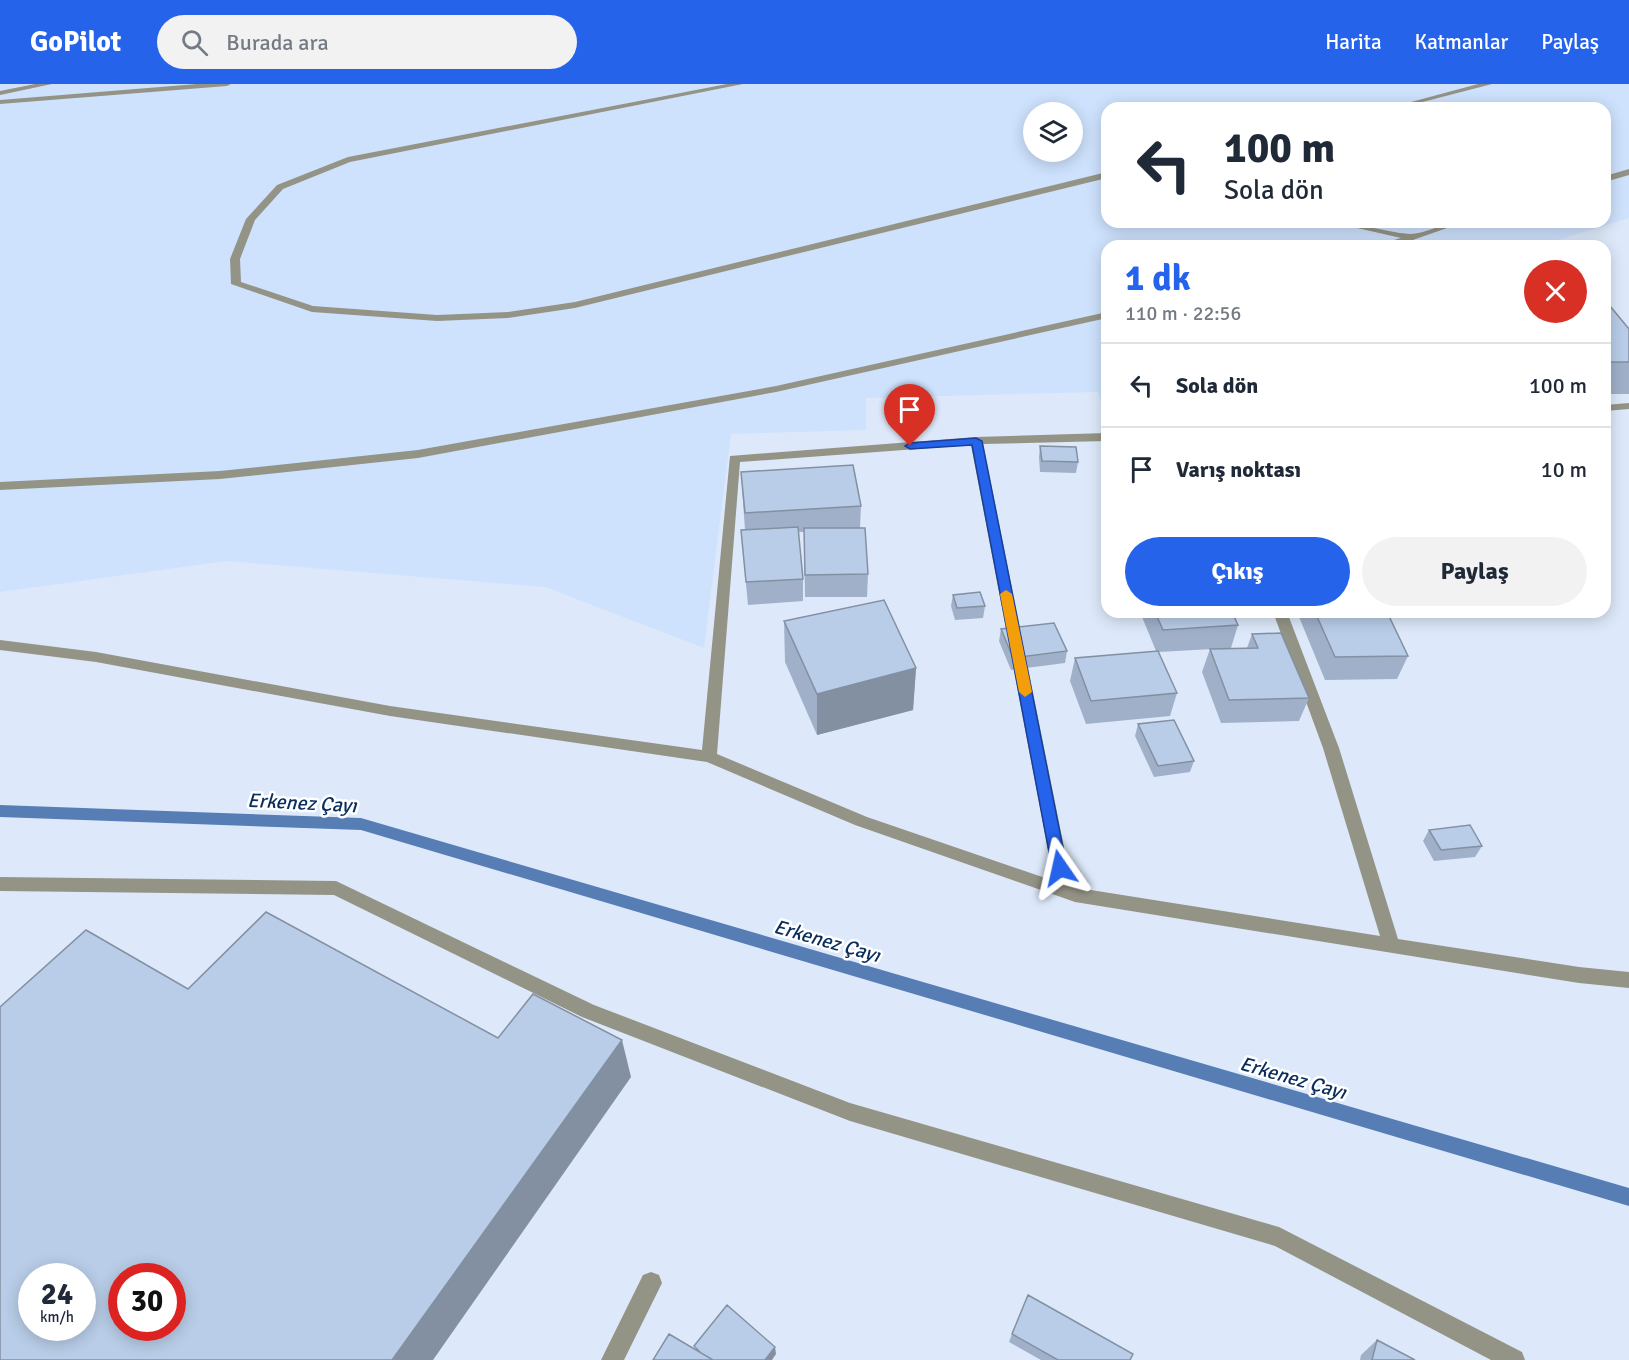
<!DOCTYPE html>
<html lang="tr">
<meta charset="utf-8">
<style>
:root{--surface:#fff;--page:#f2f2f3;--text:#1f2937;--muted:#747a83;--line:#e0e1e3;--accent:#2563eb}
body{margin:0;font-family:Signika,sans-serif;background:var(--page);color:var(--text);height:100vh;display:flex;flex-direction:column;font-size:22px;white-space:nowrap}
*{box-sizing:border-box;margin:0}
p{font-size:20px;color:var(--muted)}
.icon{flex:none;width:33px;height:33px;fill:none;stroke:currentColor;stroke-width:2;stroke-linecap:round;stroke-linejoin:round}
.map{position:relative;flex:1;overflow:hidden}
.drawer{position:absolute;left:1101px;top:156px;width:510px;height:378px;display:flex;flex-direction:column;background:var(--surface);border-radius:18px;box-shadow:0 3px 15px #0003}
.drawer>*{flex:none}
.guide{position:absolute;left:1101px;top:18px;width:510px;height:126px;border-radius:18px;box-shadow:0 3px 15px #0003;background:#fff;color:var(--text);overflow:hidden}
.buttons{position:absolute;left:1023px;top:18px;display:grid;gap:12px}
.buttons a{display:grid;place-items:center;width:60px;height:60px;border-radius:50%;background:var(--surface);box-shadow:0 3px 15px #0003;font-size:30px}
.speed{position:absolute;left:18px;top:1179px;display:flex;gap:12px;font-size:30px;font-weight:700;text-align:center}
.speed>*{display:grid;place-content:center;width:78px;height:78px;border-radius:50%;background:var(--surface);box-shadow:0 3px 15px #0003;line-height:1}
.speed small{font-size:15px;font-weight:400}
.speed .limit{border:9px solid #d22;background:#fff;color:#111}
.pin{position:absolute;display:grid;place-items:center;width:51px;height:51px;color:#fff;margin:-62px -26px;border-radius:50% 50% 50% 0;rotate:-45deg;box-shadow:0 0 6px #0007}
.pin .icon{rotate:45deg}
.me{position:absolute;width:66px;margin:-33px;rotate:349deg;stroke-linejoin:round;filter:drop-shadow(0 0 4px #0008)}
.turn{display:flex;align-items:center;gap:21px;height:126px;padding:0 24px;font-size:27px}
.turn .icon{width:78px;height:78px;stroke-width:2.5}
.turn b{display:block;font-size:42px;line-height:51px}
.round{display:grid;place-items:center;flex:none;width:63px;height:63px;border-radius:32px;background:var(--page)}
.headline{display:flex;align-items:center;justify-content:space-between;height:102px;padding:0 24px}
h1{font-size:36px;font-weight:800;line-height:45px;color:var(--accent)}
.action{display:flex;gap:12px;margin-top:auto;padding:12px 24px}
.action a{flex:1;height:69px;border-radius:36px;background:var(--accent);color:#fff;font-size:24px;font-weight:800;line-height:69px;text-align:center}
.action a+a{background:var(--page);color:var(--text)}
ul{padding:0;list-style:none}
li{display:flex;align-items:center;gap:18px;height:84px;padding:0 24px;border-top:2px solid var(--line)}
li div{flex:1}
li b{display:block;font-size:22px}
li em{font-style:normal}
header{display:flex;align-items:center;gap:36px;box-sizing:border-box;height:84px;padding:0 30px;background:var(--accent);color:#fff}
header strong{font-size:28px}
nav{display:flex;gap:33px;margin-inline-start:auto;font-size:21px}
.search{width:420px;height:54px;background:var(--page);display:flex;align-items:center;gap:15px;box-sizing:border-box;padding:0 21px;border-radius:33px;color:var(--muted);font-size:22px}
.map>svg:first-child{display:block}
.built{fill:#cee2fd;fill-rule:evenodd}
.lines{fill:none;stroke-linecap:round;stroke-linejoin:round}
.stream{fill:#567eb5;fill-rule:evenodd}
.minor{fill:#949486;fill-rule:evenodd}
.wall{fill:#9fb0c8}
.shaded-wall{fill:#8290a2}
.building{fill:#b9cde8;stroke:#8290a2;stroke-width:1.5;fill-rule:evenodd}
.route{fill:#2563eb;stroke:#184099;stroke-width:1.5}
.slow{fill:#f59e0b}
.labels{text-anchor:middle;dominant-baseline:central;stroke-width:5;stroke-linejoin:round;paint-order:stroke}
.water-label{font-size:20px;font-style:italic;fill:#092e5d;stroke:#fff}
</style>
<header>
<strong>GoPilot</strong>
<div class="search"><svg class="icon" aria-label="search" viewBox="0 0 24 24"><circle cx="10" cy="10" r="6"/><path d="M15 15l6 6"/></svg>Burada ara</div>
<nav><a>Harita</a><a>Katmanlar</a><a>Paylaş</a></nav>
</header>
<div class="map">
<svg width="1629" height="1276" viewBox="0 0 1629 1276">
<rect width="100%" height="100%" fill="#dde9fa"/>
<path class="built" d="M0 0H1629V134L1539 162H1107V337L1098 308 866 314V346L731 350 704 564 545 503 227 477 0 508ZM1107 24H1605V138H1107ZM1034 28H1072V68H1034Z"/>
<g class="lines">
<path class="stream" d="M0 721 361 734 1629 1104V1122L361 746 0 733Z"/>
<path class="minor" d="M35 0H52L0 11V7Z
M197 0H231L227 2 0 20V16Z
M727 0H743L350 78 283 105 255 136 240 175 241 198 313 222 437 231 508 228 575 218 1107 88V94L575 224 508 234 437 237 312 228 231 200 230 175 246 135 277 101 348 73Z
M1478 0H1492L1415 20 1411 18Z
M1629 85V91L1605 98V92Z
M1331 138C1358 138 1383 148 1410 150 1425 150 1444 138 1464 138L1410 157 1390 162H1373L1401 154Z
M1107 228V234L776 308 418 374 220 395 0 406V398L220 387 418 366 776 302Z
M1629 319V325L1605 327V321Z
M1107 349V357L983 360 1072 803 1380 852 1323 664 1273 528H1287L1339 664 1398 855 1579 883 1629 888V904L1579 899 1075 818 855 741 707 678 390 632 96 578 0 566V556L96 568 390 622 702 666 730 372 976 353ZM971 361 1054 797 867 733 717 670 740 378Z
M0 793 336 797 594 921 850 1019 1279 1143 1522 1268 1525 1276H1491L1275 1162 850 1037 582 933 334 811 0 807Z
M651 1188 659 1191 662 1199 624 1276H601L643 1191Z"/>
</g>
<path class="wall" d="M1605 216 1629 245V310H1605Z
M1040 362 1078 378 1076 389 1040 388 1039 373Z
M1107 376V412L1101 399 1106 377Z
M741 388 861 422 860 444 868 490 867 513H805L804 448H798L803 495V517L748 521 741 446H745Z
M953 511 985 522 983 534 955 536 951 522Z
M1140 528H1232L1238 541 1231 564 1158 568 1177 609 1170 632 1086 640 1070 597 1075 574 1156 567Z
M1297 528H1387L1408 572 1397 595 1325 596Z
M784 537 916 584 913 626 817 651 785 578Z
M1001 545 1067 567 1065 579 1011 586 999 557Z
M1252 550 1309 614 1299 637 1221 639 1202 588 1210 565 1247 564Z
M1138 640 1194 677 1190 688 1154 693 1135 652Z
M1429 746 1482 762 1475 773 1434 777 1423 757Z
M1012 1250 1130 1276H1041L1009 1258Z
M1377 1256 1415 1276H1360L1361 1271Z"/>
<path class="shaded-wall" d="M916 584 913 626 817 651V610Z
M622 956 631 993 433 1276H392Z
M775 1263 776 1270 772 1276H765Z"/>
<path class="building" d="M1605 216 1629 245V278H1605Z
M1040 362 1076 363 1078 378 1042 377Z
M853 381 861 422 745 429 741 388Z
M798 443 803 495 746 498 741 446Z
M804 444H865L868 490 805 491Z
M980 508 985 522 957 524 953 511Z
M884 516 916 584 817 610 784 537Z
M1155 528H1232L1238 541 1163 546Z
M1315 528H1387L1408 572 1335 573Z
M1054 539 1067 567 1013 574 1001 545Z
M1281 549 1309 614 1229 616 1210 565 1258 564 1252 550Z
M1158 567 1177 609 1091 617 1075 574Z
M1174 636 1194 677 1158 682 1138 640Z
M1470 741 1482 762 1441 766 1429 746Z
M266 828 498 954 533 910 622 956 392 1276H0V923L86 846 188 905ZM32 1192H82V1244H32ZM122 1192H172V1244H122Z
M1028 1211 1133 1270 1130 1276H1058L1012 1250Z
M727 1221 775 1263 765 1276H713L701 1269 694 1262Z
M669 1250 713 1276H653Z
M1377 1256 1415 1276H1372Z"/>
<path class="route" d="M976 354 982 357 1067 784 1065 789 1060 790 1054 789 1052 784 972 361 910 365 905 362 910 359Z"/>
<path class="slow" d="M1006 506 1012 510 1032 608 1025 613 1019 608 1000 510Z"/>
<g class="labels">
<g class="water-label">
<text transform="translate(302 719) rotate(3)">Erkenez Çayı</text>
<text transform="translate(827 857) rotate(16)">Erkenez Çayı</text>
<text transform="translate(1293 994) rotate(16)">Erkenez Çayı</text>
</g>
</g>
</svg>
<div class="buttons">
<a><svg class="icon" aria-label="layers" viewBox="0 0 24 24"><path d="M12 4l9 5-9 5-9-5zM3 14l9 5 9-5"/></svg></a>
</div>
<div class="speed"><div>24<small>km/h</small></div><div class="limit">30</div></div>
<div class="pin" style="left:910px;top:362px;background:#d93025"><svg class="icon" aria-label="arrive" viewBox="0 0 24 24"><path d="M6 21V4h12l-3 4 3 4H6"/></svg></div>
<svg class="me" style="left:1060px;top:784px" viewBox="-20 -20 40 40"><path d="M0-17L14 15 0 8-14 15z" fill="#2563eb" stroke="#fff" stroke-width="4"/></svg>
<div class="guide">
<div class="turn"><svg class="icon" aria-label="left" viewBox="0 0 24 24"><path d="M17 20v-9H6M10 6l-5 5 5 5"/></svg><div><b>100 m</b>Sola dön</div></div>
</div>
<section class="drawer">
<div class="headline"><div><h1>1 dk</h1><p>110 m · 22:56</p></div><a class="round" style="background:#d93025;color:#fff"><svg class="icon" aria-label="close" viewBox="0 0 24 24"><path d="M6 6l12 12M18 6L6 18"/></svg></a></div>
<ul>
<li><svg class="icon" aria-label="left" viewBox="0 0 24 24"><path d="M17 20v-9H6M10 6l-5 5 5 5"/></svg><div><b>Sola dön</b></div><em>100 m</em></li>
<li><svg class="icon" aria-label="arrive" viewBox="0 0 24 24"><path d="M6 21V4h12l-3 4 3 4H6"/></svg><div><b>Varış noktası</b></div><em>10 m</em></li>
</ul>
<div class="action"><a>Çıkış</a><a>Paylaş</a></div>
</section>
</div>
